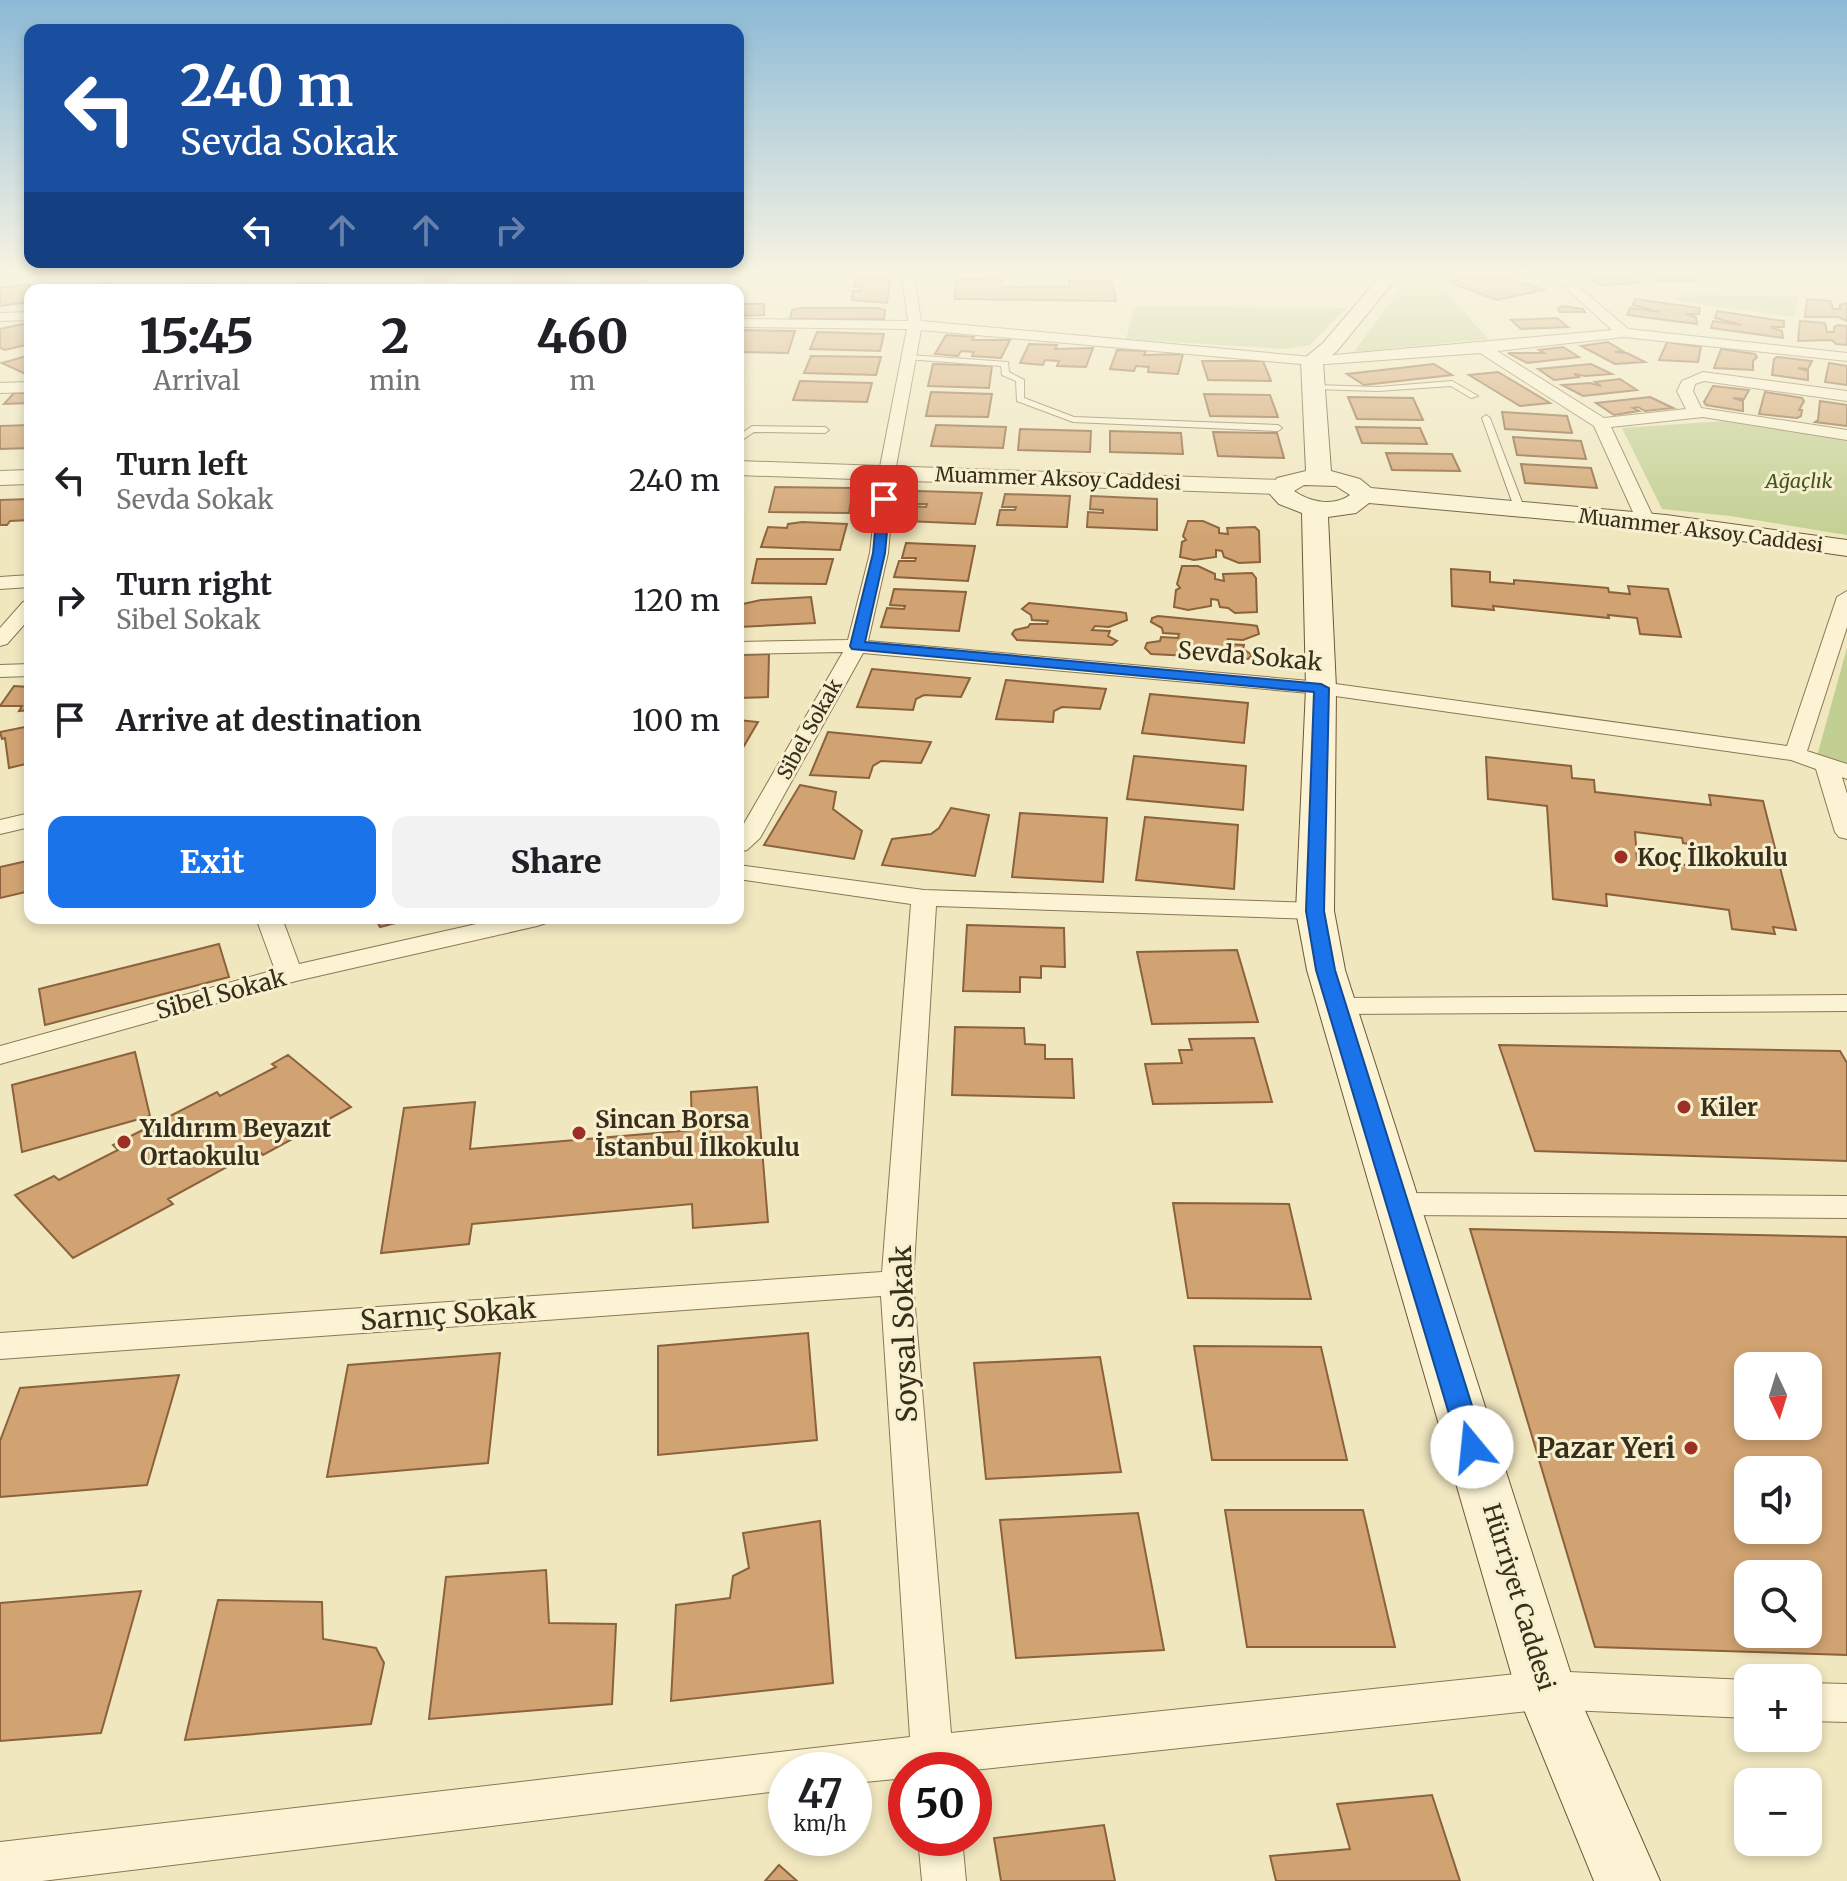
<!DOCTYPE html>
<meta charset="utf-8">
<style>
:root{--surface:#fff;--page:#f2f2f2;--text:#202124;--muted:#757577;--accent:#1a73e8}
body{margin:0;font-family:Merriweather,serif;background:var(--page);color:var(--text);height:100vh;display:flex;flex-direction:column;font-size:30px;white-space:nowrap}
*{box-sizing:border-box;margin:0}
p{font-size:26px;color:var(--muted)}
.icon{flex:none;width:44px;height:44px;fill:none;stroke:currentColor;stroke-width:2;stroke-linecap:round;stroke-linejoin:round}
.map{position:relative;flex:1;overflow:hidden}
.drawer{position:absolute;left:24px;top:284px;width:720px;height:640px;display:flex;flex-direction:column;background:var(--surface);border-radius:16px;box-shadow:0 4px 12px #0003}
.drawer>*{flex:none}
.top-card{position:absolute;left:24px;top:24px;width:720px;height:244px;border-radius:16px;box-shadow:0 4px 12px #0003;background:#1a4fa0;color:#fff;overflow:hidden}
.needle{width:52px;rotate:176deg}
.tools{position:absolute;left:1734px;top:1352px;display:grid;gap:16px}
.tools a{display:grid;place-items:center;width:88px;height:88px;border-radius:16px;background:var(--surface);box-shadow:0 4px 12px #0003;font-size:40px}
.speed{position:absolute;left:768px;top:1752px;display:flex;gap:16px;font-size:40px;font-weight:700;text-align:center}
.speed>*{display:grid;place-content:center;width:104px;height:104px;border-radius:50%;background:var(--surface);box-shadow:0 4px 12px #0003;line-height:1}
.speed small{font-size:20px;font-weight:400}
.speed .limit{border:12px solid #d22;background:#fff;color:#111}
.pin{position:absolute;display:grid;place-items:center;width:68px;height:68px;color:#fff;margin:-34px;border-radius:16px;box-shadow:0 4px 12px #0006}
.me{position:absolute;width:88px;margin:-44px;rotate:343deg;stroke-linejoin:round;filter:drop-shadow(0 0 6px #0008)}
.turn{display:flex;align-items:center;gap:28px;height:168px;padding:0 24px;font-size:36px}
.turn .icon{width:104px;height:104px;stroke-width:2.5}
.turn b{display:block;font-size:56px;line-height:68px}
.lanes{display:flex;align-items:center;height:76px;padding:0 24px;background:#0003;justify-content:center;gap:40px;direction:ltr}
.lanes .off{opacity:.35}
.eta{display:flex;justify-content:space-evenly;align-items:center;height:136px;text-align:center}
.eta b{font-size:48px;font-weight:800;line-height:56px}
.cta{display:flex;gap:16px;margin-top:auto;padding:16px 24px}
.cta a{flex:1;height:92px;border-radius:16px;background:var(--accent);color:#fff;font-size:32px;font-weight:800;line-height:92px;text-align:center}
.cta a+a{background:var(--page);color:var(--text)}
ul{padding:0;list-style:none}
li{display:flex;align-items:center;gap:24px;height:120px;padding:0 24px}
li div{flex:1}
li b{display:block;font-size:30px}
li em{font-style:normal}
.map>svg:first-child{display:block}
.green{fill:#c2cf92}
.building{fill:#d1a372;stroke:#8b623b;stroke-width:2;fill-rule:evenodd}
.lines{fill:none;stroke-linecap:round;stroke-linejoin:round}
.service-casing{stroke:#8a7756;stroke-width:2}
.minor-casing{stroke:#8a7756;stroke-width:2}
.tertiary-casing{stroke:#8a7756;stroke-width:2}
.secondary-casing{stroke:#6c583a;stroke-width:2}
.service{fill:#fbf3d3;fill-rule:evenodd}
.minor{fill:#fbf3d3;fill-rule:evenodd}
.tertiary{fill:#fbf3d3;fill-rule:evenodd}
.secondary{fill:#fbf3d3;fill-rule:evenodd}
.route{fill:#1a73e8;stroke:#114b97;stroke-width:2}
.poi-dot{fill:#9d2e23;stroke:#f7f0cf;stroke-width:3}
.labels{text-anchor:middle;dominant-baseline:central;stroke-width:6;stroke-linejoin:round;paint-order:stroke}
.far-street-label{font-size:20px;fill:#392d1c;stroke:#f7f0cf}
.far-park-label{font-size:20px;font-style:italic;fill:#435621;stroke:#f7f0cf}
.street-label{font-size:24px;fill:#392d1c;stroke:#f7f0cf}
.poi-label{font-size:24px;font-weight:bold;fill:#392d1c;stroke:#f7f0cf;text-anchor:start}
.near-street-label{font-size:28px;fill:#392d1c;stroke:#f7f0cf}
.near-poi-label{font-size:28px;font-weight:bold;fill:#392d1c;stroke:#f7f0cf;text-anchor:end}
</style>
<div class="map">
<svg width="1847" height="1881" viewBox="0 0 1847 1881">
<rect width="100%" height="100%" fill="#f0e7bf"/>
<path class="green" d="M1411 275H1431L1488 339 1354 352Z
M1675 294 1798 297 1794 317 1677 301Z
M1139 306 1346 308 1310 345 1285 349 1126 339 1134 309Z
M1724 421 1847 440V535L1730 516 1662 509 1622 428Z
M1847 648V763L1817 756Z"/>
<path class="building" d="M429 275H456L451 280H424Z
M608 275H635L634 277H642L638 287 601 289 604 277Z
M1480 275H1499L1544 290 1497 300 1448 282Z
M1583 275H1626L1640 283 1600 285Z
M1644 275H1692L1690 277 1696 281H1661Z
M862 276H891L887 303 852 300 853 291H860L861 287H854L855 278Z
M568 277 565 288 511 289 515 278Z
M956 279 1002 280V287H1070L1069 281H1112L1116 301 955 299Z
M110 283 114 290H55Z
M301 283 327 284 321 290H271H295Z
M29 284 30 302 0 306V288Z
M186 284H212L207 290H182Z
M1635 299 1700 308 1699 314H1685L1696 317 1697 324 1627 315 1630 308 1659 312 1633 305Z
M1807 299 1831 301 1833 309H1840V305L1847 303V321L1838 317H1805Z
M738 304H764V315L738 316Z
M1563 306 1583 309 1585 312H1560L1558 308Z
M801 308H877L885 310 884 319H790L792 310Z
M1717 311 1784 321V327H1770L1782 331 1783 338 1711 328 1713 321 1742 325 1715 318Z
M1557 318 1568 327 1521 329 1511 320Z
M1800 321 1825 323 1827 332H1834V327L1838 325 1847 326V345L1836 344 1832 340 1798 341Z
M22 324 30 327V344L5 350 0 348V329Z
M741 330 795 331 788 353 738 352Z
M817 332 884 334 880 351 810 349Z
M946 335 974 337 972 340H1010L1001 358 972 356 974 352 961 351 958 356 935 354Z
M1608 342 1623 351 1615 352 1627 353 1645 362 1615 364 1581 346Z
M1667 342 1701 347 1698 362 1659 360Z
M1029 344 1057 345 1055 349 1093 348 1086 367 1057 366 1059 361 1045 360 1043 365 1020 363Z
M1563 347 1579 357 1527 363 1508 353H1544L1539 350Z
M1721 349 1755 354 1757 357 1753 361V370L1714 368Z
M1117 350 1146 351 1144 355 1183 354 1178 374 1148 372 1149 367 1136 366 1134 371 1110 369Z
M30 355V376L2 363Z
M811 356 881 357 876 375 804 373Z
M1777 357 1812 361 1808 369 1798 368 1808 371V380L1772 375 1774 359Z
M1202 361H1263L1271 381 1208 380Z
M1829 363 1847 366V385L1825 382Z
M933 364 992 366 989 388 928 386Z
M1434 364 1452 375 1364 385 1347 374Z
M1591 364 1612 374 1585 376 1574 374 1579 377 1554 380 1538 369Z
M1498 372 1550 403 1520 406 1469 375Z
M1620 379 1637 390 1583 396 1562 385 1590 383 1601 386 1595 382Z
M800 381 872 383 867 402 793 400Z
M1713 386 1749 390 1744 399 1733 398 1743 401V411L1706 405 1704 402Z
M931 392 992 394 988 417 926 416Z
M1765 392 1802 398 1804 401 1799 410H1802L1801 416 1797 418 1759 414Z
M14 393H30V403L4 404Z
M1204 394 1270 395 1278 417 1210 416Z
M1348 397 1413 398 1423 420 1357 419Z
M1650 397 1673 408 1645 411 1638 407 1633 408 1639 411 1614 415 1596 403Z
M1820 401 1847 405V426L1815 422 1818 420Z
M1502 412 1567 416 1572 433 1505 429Z
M30 425V448L0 449V426Z
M936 425 1006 427 1003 448 931 446Z
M1356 427 1420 428 1427 444 1362 443Z
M1020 429 1091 431 1090 452 1018 450Z
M1110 431 1181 433 1183 454 1110 452Z
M1213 432 1277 433 1284 458 1218 456Z
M1513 437 1581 441 1586 459 1517 455Z
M1386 453 1452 454 1460 471 1392 470Z
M1521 464 1591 468 1597 488 1525 483Z
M775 487 853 488 849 513 769 512Z
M917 491 982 493 975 524 906 521 911 506 926 507 927 504H913Z
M1005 494 1070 496 1067 527 997 525 1000 510H1015L1016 507H1002Z
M1091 496 1157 499V530L1087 527 1088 512 1103 513V510L1090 509Z
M30 499V520L10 521 7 525H0V500Z
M1188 521H1203L1219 528V533L1228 534 1227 528 1255 527 1259 531 1260 562 1239 563 1224 557 1222 551 1216 550V557L1194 560 1180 557 1182 542 1186 540 1183 536Z
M802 522 847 524 840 550 761 547 768 527 787 528 788 524Z
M906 543 975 546 968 581 894 577 899 561H915L916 558H902Z
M757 559H833L826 584 752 583Z
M1182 566H1198L1215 574V579L1224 581 1223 574 1252 573 1256 578 1257 612 1235 613 1228 608 1220 607 1218 600 1211 599V606L1188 610 1174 607 1176 590 1180 588 1177 584Z
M1451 569 1490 572V582L1514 584V580L1608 588 1609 592 1630 594 1628 586 1668 589 1681 637 1640 634 1637 618 1608 615 1609 618 1493 606 1494 610 1452 606Z
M894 589 966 592 959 631 881 627 887 608 904 609 905 606 890 605Z
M811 597 815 623 739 627 738 605 761 600Z
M1029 603 1120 612 1126 613 1127 620 1109 627 1095 626 1092 630 1110 631 1108 636 1117 641 1112 645 1017 640 1012 634 1015 630 1028 627 1030 624H1047L1048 621 1032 620 1031 615 1022 609Z
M1158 616 1251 625 1257 626 1259 634 1243 640 1228 639 1225 644 1244 645 1243 649 1252 655 1248 659 1151 654 1145 648 1147 643 1160 641 1161 637 1178 638 1179 634 1163 633 1162 628 1151 622 1152 618Z
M769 654 768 697 738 698V655Z
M872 669 970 678 961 697 924 695 916 699 913 710 857 707Z
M1006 680 1106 689 1100 709 1062 707 1054 711 1053 722 996 719Z
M14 686 30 687V710L19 711 22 706H0Z
M1150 694 1248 703 1244 743 1142 733Z
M738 720 758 722 738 756Z
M30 726V763L9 768 5 738 2 739 0 732Z
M828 732 931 742 921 763 881 761 873 766 869 778 810 775Z
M1134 756 1246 766 1243 810 1127 799Z
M1486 757 1571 766 1572 778 1594 780 1595 792 1711 805 1709 795 1763 801 1796 930 1773 927 1775 934 1732 929 1729 910 1606 894 1607 906 1553 899 1547 806 1488 799ZM1635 832 1682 838 1683 843 1690 844 1694 866 1637 859Z
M800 785 836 792 833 809 862 831 854 859 764 845Z
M951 808 989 815 975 876 882 865 892 839 931 834 939 828Z
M1020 813 1107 818 1103 882 1012 877Z
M1145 817 1238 825 1234 889 1136 880Z
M27 861 30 891 0 898V867Z
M375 918H414L380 927Z
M967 925 1064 928 1065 967 1041 966V978L1020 977V992L963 991Z
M219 944 229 977 45 1025 39 989Z
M1237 950 1258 1022 1152 1024 1137 952Z
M955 1027 1024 1028 1025 1044 1045 1045V1059H1072L1074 1098 952 1095Z
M1254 1038 1272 1102 1153 1104 1145 1064 1182 1063 1179 1050H1192L1189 1039Z
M1499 1045 1840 1051 1847 1063V1161L1535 1151Z
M135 1052 150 1116 22 1152 12 1085Z
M288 1055 351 1107 263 1155 258 1150 168 1199 173 1204 73 1258 15 1195 54 1176 59 1180 118 1150 113 1145 217 1092 220 1096 276 1067 272 1064Z
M757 1087 768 1222 693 1228 692 1204 472 1224 469 1244 381 1253 404 1108 475 1102 470 1149 692 1130 691 1092Z
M1173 1203 1289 1204 1311 1299 1188 1298Z
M1470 1229 1847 1237V1655L1595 1647ZM1748 1366H1808V1426H1748ZM1748 1470H1808V1530H1748ZM1748 1574H1808V1634H1748Z
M808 1333 817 1440 658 1455V1346Z
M1194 1346 1321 1347 1347 1460H1212Z
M500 1353 488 1463 327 1477 348 1365Z
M1100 1357 1121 1472 986 1479 974 1363Z
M179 1375 147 1485 0 1497V1441L20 1388Z
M1225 1510H1363L1395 1647H1247Z
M1138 1513 1164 1650 1016 1658 1000 1520Z
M820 1521 833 1683 671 1701 676 1605 730 1598 733 1576 749 1568 743 1533Z
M546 1570 549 1623 616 1624 612 1704 429 1719 446 1577Z
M141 1591 101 1733 0 1741V1603Z
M218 1600 322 1602 323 1639 376 1648 384 1663 371 1724 185 1740Z
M1432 1795 1460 1881H1276L1270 1856 1350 1849 1337 1804Z
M1104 1825 1115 1881H1001L994 1838Z
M779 1865 797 1881H765Z"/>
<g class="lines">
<defs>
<path id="service" d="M909 355 1008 362 1009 372 1024 380V398L1074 417 1278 425 1282 428 1278 431 1073 422 1017 401 1016 381 1002 375 1001 366 906 359 905 357Z
M1452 381 1478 396 1471 398 1451 386 1378 391 1314 389 1310 387 1314 385 1378 387Z
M1486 415 1490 418 1525 510 1523 512 1515 510 1482 418Z
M752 426 825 427 829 430 825 433 754 432 738 443V436Z"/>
<path id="minor" d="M256 275H269L253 290H238Z
M494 275H506L499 290H485Z
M577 275H589L583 290H569Z
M902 275H914L921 321 1312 357 1612 330 1552 275H1565L1628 329 1847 353V361L1624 337 1497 351 1604 418 1686 409 1677 391 1682 381 1703 372 1847 391V401L1704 381 1695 384 1693 391 1701 408 1847 430V440L1703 417 1611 427 1655 521 1646 526 1637 521 1594 426 1480 353 1312 365 921 330 895 472 888 553 868 641 1321 682 1787 746 1837 597 1847 591V627L1807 751 1847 764V779L1842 777 1847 794V839L1839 837 1835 832 1816 769 1791 760 1321 694 863 653 760 838 747 850 738 852V834L843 652 738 654V642L848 640 870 553 879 472 907 329 738 327V319L908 321Z
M30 312V320L0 321V313Z
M30 382V392L0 393V383Z
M30 575V587L0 589V577Z
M30 600V618L7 644 0 646V628L23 602Z
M30 664V676L0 677V665Z
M30 813V827L0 834V820Z
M738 865 924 890 1315 903 1324 906 1328 911 1324 916 1315 919 936 906 913 1283 951 1733 1546 1671 1748 1680V1718L1546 1709 974 1770H906V1778L854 1783V1770H786V1790L42 1881H0V1842L910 1737 881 1296 0 1359V1333L882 1272 911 904 738 879Z
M256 918H282L299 964 503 918H550L546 923 537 926 296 981 0 1064V1046L275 970Z
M1847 995V1011L1337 1014 1327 1012 1323 1006 1327 1000 1337 998Z
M1397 1193 1847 1196V1218L1397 1215 1386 1212 1381 1204 1386 1196Z
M1808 1683 1847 1684V1722L1808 1721Z
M918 1838H962L966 1881H922Z"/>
<path id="tertiary" d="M738 461 1281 480 1292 487 1281 494 738 475Z
M30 470V484L0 485V471Z"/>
<path id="secondary" d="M1381 275H1402L1390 286 1337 351 1323 363 1331 471 1360 479 1371 488 1666 515 1847 540V556L1666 530 1369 503 1356 513 1328 517 1336 688 1334 911 1345 970 1576 1690 1660 1881H1594L1516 1690 1307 970 1296 911 1306 688 1302 513 1279 504 1268 492 1277 478 1306 471 1301 361 1323 343ZM1304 485 1336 486 1350 495C1333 507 1310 502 1294 491Z"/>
</defs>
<use href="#service" class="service-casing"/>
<use href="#minor" class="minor-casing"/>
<use href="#tertiary" class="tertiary-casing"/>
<use href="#secondary" class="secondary-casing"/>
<use href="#service" class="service"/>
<use href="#minor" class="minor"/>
<use href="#tertiary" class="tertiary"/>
<use href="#secondary" class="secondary"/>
</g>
<linearGradient id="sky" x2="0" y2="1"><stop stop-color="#8cbad6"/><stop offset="0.51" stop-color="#f8f4e2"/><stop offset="1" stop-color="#f8f4e2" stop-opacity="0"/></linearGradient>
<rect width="1847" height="538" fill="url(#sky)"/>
<path class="route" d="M884 495 890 499 885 553 865 642 1321 684 1329 688 1324 911 1335 970 1485 1447 1481 1454 1472 1457 1463 1454 1459 1447 1316 970 1306 911 1314 692 852 649 850 646 873 553 878 499Z"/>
<g class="poi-dot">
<circle cx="1621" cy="857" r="8"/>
<circle cx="1684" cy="1107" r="8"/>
<circle cx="579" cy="1133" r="8"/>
<circle cx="124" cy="1142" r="8"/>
<circle cx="1691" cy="1448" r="8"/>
</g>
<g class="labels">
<g class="far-street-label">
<text transform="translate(1058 478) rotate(2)">Muammer Aksoy Caddesi</text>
<text transform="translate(1701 530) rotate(7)">Muammer Aksoy Caddesi</text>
<text transform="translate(809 729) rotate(-61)">Sibel Sokak</text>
</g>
<g class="far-park-label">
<text x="1799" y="480">Ağaçlık</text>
</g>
<g class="street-label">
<text transform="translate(1250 656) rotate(5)">Sevda Sokak</text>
<text transform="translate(221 994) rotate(-15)">Sibel Sokak</text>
<text transform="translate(1519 1597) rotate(73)">Hürriyet Caddesi</text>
</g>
<g class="poi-label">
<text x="1637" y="857">Koç İlkokulu</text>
<text x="1700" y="1107">Kiler</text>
<text x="595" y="1119">Sincan Borsa<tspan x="595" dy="28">İstanbul İlkokulu</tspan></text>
<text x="140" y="1128">Yıldırım Beyazıt<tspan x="140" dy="28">Ortaokulu</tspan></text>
</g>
<g class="near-street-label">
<text transform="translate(448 1314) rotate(-4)">Sarnıç Sokak</text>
<text transform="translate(904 1334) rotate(-92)">Soysal Sokak</text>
</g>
<g class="near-poi-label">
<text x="1675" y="1448">Pazar Yeri</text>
</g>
</g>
</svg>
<div class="tools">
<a><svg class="needle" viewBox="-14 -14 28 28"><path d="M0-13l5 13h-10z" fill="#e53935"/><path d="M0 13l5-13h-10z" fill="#757577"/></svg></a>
<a><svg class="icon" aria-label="sound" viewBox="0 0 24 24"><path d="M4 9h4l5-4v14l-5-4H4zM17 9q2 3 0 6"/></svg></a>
<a><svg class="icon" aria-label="search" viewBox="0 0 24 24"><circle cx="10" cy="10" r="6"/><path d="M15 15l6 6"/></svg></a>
<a>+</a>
<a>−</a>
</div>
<div class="speed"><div>47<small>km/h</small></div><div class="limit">50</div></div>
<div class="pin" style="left:884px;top:499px;background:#d93025"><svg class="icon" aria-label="arrive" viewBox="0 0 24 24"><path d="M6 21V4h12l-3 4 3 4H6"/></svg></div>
<svg class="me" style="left:1472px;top:1447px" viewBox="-20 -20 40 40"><circle r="19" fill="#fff"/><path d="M0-13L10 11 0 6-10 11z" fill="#1a73e8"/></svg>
<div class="top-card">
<div class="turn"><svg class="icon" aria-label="left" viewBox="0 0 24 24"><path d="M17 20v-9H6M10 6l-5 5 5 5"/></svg><div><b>240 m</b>Sevda Sokak</div></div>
<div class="lanes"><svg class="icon" aria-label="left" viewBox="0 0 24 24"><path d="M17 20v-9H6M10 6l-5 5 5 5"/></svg><svg class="icon off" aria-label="ahead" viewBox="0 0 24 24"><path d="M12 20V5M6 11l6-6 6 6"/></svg><svg class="icon off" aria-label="ahead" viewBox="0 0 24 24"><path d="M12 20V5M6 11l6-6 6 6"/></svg><svg class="icon off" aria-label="right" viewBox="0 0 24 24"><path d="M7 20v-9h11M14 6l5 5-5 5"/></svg></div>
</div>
<section class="drawer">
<div class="eta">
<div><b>15:45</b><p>Arrival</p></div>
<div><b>2</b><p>min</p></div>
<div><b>460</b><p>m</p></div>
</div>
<ul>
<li><svg class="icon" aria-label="left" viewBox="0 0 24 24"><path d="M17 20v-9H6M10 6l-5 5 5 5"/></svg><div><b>Turn left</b><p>Sevda Sokak</p></div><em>240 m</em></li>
<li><svg class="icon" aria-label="right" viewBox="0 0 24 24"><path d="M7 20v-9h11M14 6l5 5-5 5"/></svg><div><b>Turn right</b><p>Sibel Sokak</p></div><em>120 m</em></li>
<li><svg class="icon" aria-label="arrive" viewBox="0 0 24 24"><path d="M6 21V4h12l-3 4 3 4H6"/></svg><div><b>Arrive at destination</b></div><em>100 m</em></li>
</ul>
<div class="cta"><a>Exit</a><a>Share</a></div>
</section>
</div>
